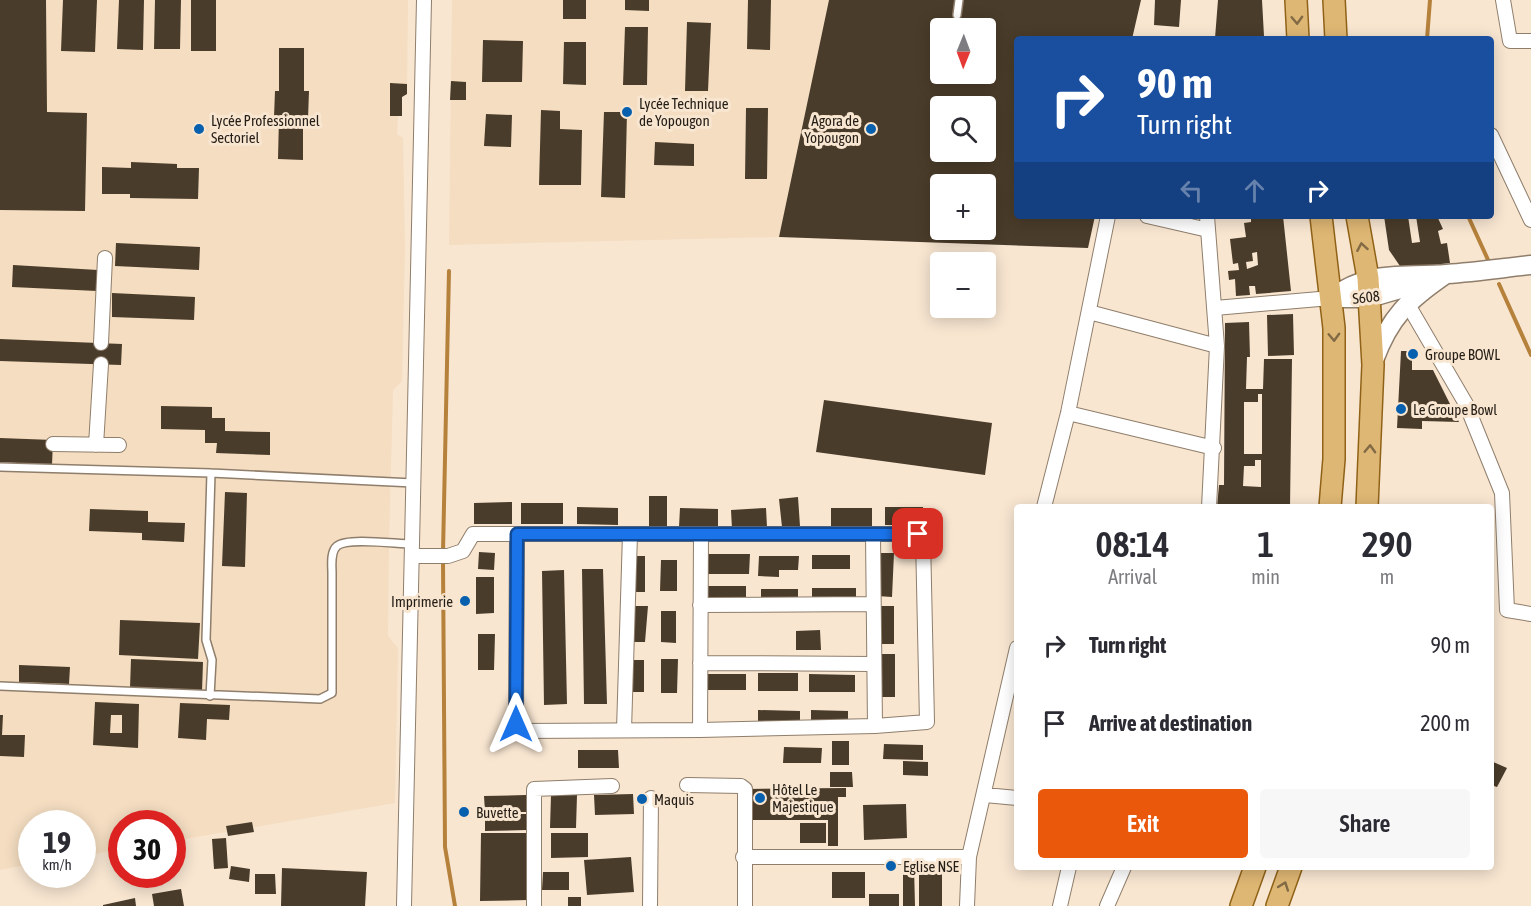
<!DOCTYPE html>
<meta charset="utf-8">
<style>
:root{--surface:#fff;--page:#f7f7f7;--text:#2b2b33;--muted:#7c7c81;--accent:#ea580c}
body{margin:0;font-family:"Asap Condensed",sans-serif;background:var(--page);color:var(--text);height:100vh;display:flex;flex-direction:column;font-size:22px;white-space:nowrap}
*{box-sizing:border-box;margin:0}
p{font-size:20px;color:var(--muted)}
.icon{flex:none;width:33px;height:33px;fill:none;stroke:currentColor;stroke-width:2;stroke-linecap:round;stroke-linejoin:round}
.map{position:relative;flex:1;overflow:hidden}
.sheet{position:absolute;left:1014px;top:504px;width:480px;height:366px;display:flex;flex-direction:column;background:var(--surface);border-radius:6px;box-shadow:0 3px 15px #0003}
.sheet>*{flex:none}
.top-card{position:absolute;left:1014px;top:36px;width:480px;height:183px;border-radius:6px;box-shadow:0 3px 15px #0003;background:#1a4fa0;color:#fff;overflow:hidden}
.needle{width:39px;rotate:181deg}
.fabs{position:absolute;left:930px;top:18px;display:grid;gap:12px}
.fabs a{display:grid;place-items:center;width:66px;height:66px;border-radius:6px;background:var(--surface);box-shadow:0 3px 15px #0003;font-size:30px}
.speed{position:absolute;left:18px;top:810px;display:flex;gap:12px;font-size:30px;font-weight:700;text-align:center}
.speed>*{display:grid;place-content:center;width:78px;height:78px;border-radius:50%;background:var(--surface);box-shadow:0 3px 15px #0003;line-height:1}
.speed small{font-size:15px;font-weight:400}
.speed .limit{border:9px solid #d22;background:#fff;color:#111}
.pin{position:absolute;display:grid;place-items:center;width:51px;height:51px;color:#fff;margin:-26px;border-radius:12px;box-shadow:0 3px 9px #0006}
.me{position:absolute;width:66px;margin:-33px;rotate:0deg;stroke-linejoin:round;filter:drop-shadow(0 0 4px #0008)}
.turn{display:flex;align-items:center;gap:21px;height:126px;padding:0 24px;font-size:27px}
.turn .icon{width:78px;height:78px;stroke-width:2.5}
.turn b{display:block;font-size:42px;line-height:51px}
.lanes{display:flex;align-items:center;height:57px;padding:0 24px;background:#0003;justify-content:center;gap:30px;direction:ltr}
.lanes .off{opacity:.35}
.eta{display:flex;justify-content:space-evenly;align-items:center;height:102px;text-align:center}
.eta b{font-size:36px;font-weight:600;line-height:42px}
.primary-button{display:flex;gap:12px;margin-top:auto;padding:12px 24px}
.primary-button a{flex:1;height:69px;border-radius:6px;background:var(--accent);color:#fff;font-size:24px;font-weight:600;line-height:69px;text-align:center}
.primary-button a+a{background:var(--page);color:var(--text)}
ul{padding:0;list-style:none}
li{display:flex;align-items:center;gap:18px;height:78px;padding:0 24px}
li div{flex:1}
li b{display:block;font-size:22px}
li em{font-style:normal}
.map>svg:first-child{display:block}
.built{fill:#f4ddc1}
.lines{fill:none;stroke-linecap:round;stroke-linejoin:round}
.stream{stroke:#b5813b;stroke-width:4}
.building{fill:#4a3c2a;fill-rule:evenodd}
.lane-casing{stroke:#8f7e6b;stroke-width:10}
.street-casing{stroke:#8f7e6b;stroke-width:16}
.secondary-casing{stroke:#8f7e6b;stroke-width:21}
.primary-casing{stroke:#906217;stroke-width:24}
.lane{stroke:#fff;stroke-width:7}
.street{stroke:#fff;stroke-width:14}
.secondary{stroke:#fff;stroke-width:18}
.primary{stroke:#dfb774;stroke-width:21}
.oneway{stroke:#826a45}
.route-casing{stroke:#114b97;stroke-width:15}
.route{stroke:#1a73e8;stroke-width:10}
.poi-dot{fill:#0760ae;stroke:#f8e6d1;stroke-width:2}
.labels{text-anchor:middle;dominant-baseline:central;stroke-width:6;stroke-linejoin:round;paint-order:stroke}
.poi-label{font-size:15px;fill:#251e16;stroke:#f8e6d1;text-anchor:start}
.street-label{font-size:15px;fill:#251e16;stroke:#f8e6d1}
</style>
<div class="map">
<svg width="1531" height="906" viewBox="0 0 1531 906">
<rect width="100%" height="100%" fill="#f8e6d1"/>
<path class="built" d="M0 0H408L407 94 402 97V116H398L397 134 403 138 405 249 402 381 393 390 389 544 388 636 398 648 395 803 173 841 172 824H122L121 849 83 856 82 824H32L31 864 0 870Z
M452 0H829L779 237 449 245Z"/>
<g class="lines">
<path class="stream" d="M1427 39 1430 0
M1468 216 1489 262
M1499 284 1531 355
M443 552 449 271
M443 560 445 847 455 906"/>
</g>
<path class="building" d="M0 0H46L47 112 87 113 85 211 0 210Z
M63 0H97L95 52 61 51Z
M119 0H144L143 50 117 49Z
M155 0H181L180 49H154Z
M191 0H216V51H191Z
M563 0H586V19H563Z
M625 0H649V11L625 10Z
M748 0H771L770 50 747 49Z
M829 0H1141L1132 39H1017V216H1095L1088 248 779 237ZM940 28H986V74H940ZM940 106H986V152H940ZM940 184H986V230H940Z
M1155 0H1181L1179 27 1154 25Z
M1218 0H1262L1264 36 1215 38Z
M687 22 711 23 708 91H685Z
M625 27H648L647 85H623Z
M483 40 523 41 522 82H482Z
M564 42H586V85L563 84Z
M279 48H304V91H309L308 119 303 118V160L278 159 279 117H274L275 91H279Z
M451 81 466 82V100H450Z
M390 83 407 84V94L402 97V116H390Z
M746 108H768L767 179H745Z
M541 110 560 111V129L582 130 581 185H539Z
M604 112H627L625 198 601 197Z
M486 114 512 115 511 147 484 146Z
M655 142 694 144V166L654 165Z
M131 162 177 164V168H199L198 199 130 198V194H102V167L131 168Z
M1251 216H1283L1291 291 1256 294 1255 286H1249L1250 295 1236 296 1235 279 1229 280 1228 271 1239 270 1238 263 1233 264 1230 239 1246 237 1244 223 1251 222ZM1257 252 1258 265 1247 269 1246 262 1253 261 1252 253Z
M1384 216H1408L1412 243 1420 242 1416 216H1437L1443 229 1438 231 1441 244 1447 243 1450 263 1402 269 1389 250Z
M116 243 200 247 199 270 115 266Z
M13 265 98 270 97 291 12 287Z
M112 293 195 297 194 320 112 317Z
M1293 314 1294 355 1268 356 1267 315Z
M1249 322 1250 357H1247L1246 389H1263L1264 359H1292L1290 507H1217L1219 485H1224L1225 323ZM1258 394H1262V454H1244V402H1258ZM1255 460H1261V487L1243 486 1244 466H1255Z
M0 339 122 344 121 365 0 361Z
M1401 351H1412V370H1433L1459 422 1422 421V429L1397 428Z
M824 400 992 423 985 475 816 452Z
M161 406 212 407V418H225V431L270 432V455L216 453 217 443H205V430L161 429Z
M0 438 53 440 52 465 0 462Z
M225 492 247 493 245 567 222 566Z
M649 496H667V528H649Z
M798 497 800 526 782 527 779 499Z
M512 502V524H474V503Z
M521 503H563V524H521Z
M577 507 618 508V525L577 524Z
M885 507H923L924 525H885Z
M680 508 718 509V527H679Z
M766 508 767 527 732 529 731 510Z
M831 508H872V530L831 531Z
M90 509 148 511V522L185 523 184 542 142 540V533L89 531Z
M479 552 495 553 494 570 478 569Z
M879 553H894L892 597 877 596Z
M706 554H750L749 574H705Z
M812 555H850V569H812Z
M1491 555H1494L1493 613H1491Z
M630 556H645V592H630Z
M759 556H799L798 570H779V577L758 576Z
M661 560H677V591H660Z
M582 569H603L607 704H584Z
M564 570 567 704 544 705 542 571Z
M476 577H494V613L476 614Z
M704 586H746V602L704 601Z
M812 588H856V602H812Z
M761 589H798V603H761Z
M629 606H648L645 642H629Z
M877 606H894V644H877Z
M661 611H676V643L661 642Z
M120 620 200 623 198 659 119 655Z
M820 630 821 650H796V631Z
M478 634H495L494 670H478Z
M877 654H895V697H877Z
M131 659 203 662 202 692 130 688Z
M661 659H678L677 693H661Z
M630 660H644V692H630Z
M19 665 70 667 69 684 19 682Z
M758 673H798V691H758Z
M705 674H746V690H705Z
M809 674 855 675V692H809Z
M95 702 139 704 138 748 93 745ZM111 715H122V733H110Z
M180 703 230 705 229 720 207 719 206 740 178 738Z
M758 710 800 711V723L758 722Z
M811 710 848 711V721L811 720Z
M0 715H3L2 735H25L24 757 0 756Z
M832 741H849V765H832Z
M884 744 923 745V760L883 759Z
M784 747 822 748 821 763H783Z
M578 750H618L619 768H578Z
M903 761 928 762V776L903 775Z
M1491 761 1507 768 1497 787 1491 785Z
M830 772H852L853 787H830Z
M846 788V797H838V846H828V820H746V789Z
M633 794 634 814 595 815 594 795Z
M526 795 527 812H485L484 796Z
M551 795H577L576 828H550Z
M906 804 907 838 864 840 863 805Z
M485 814H526L527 830 485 831Z
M252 822 254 832 228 836 226 826Z
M800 823H826V843H800Z
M481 833H533L528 900 480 901Z
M551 833H588V857L551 858Z
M226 838 228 868 214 869 212 839Z
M631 857 634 892 587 895 584 860Z
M231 866 250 869 249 882 229 879Z
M903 867H914L915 906H903Z
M282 868 367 872 365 906H281Z
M919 870H942V906H919Z
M543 872H569V890H542Z
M832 872H865V898H832Z
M255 874H275L276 894H255Z
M181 889 184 906H154L152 894Z
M869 894H899V906H869Z
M568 897H581V906H568Z
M135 898 136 906H103V905Z"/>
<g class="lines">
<defs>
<path id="lane" d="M957 15 959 0
M0 467 211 473 413 483
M0 686 320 699 332 693V573C332 565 330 552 337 546 348 537 396 544 412 544
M210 696 212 660 206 640 211 473"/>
<path id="street" d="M1503 0 1510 41H1531
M1491 135 1531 220
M1147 216 1208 230
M1207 216 1217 346 1209 507
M1407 303 1466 404 1502 493 1507 610 1531 614
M1215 308 1331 298
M1089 312 1217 346
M101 343 105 258
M1068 413 1214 448
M53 444 119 445
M96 445 101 364
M1044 507 1068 413 1108 216
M873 535 875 726
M412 556H448L463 551 473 534H917L923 538 927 722 875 726 700 730 519 731 516 725 517 534
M700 605 873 604
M700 663 874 664
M624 730 630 534
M700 730 701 536
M687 785 741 786 745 789V906
M985 795 1017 798
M743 857H969
M404 906 424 0
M534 906V789L612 786
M650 906 651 798
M967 906 969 857 1017 648
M1060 906 1069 867
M1107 906 1124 867"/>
<path id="secondary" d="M1331 298C1371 269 1401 278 1447 274 1475 272 1503 268 1531 265
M1331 298H1369L1424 282
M1374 360C1390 317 1408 300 1446 274"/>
<path id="primary" d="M1296 0 1298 39
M1334 0 1336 39
M1321 216 1334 328V459L1330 507
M1357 216 1368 278 1373 365 1367 507
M1241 906 1255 867
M1277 906 1291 867"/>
</defs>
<use href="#lane" class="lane-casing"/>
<use href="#street" class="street-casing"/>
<use href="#secondary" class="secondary-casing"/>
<use href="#primary" class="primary-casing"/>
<use href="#lane" class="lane"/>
<use href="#street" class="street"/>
<use href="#secondary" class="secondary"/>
<use href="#primary" class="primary"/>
</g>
<defs><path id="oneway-chevron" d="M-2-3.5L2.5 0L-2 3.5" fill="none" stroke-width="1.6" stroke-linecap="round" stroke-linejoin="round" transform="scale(1.5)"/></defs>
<g class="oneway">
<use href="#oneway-chevron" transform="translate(1297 20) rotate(88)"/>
<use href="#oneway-chevron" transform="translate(1362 247) rotate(-100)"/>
<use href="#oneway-chevron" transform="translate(1334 337) rotate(88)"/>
<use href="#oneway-chevron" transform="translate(1370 449) rotate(-88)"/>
<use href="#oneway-chevron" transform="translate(1284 886) rotate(-70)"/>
</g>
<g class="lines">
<defs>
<path id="route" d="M516 724 517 534H918"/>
</defs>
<use href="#route" class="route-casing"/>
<use href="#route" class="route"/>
</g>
<g class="poi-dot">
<circle cx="627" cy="112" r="6"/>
<circle cx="199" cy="129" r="6"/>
<circle cx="871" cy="129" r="6"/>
<circle cx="1413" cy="354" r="6"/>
<circle cx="1401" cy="409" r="6"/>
<circle cx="465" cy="601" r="6"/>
<circle cx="760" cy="798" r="6"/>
<circle cx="642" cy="799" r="6"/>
<circle cx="464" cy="812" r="6"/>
<circle cx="891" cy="866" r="6"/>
</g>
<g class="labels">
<g class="poi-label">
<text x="639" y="103">Lycée Technique<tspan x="639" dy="17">de Yopougon</tspan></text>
<text x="211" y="120">Lycée Professionnel<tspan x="211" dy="17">Sectoriel</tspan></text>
<text x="859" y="120" text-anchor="end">Agora de<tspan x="859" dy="17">Yopougon</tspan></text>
<text x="1425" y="354">Groupe BOWL</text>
<text x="1413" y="409">Le Groupe Bowl</text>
<text x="453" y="601" text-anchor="end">Imprimerie</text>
<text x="772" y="789">Hôtel Le<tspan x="772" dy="17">Majestique</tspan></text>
<text x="654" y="799">Maquis</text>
<text x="476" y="812">Buvette</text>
<text x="903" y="866">Eglise NSE</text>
</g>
<g class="street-label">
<text transform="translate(1366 297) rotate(-6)">S608</text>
</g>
</g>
</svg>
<div class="fabs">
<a><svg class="needle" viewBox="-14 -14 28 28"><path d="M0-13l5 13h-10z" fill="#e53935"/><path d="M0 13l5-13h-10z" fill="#7c7c81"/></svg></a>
<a><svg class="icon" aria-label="search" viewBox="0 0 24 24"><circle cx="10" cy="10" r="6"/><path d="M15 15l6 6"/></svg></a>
<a>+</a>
<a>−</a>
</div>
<div class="speed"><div>19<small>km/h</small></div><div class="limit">30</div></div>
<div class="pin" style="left:918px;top:534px;background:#d93025"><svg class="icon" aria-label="arrive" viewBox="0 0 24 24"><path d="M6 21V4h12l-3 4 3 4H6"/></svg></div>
<svg class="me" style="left:516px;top:724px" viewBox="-20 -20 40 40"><path d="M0-17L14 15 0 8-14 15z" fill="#1a73e8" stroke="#fff" stroke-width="4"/></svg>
<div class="top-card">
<div class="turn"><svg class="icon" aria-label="right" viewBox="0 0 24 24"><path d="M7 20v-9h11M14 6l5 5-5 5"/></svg><div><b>90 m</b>Turn right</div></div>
<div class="lanes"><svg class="icon off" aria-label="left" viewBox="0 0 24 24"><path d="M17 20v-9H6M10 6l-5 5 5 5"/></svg><svg class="icon off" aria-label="ahead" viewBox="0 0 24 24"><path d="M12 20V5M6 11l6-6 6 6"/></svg><svg class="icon" aria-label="right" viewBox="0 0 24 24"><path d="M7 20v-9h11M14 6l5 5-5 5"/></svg></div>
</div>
<section class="sheet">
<div class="eta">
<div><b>08:14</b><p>Arrival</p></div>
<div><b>1</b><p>min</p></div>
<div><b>290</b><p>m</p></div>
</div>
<ul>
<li><svg class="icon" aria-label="right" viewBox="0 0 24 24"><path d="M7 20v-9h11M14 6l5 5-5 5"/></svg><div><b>Turn right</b></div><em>90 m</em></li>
<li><svg class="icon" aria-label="arrive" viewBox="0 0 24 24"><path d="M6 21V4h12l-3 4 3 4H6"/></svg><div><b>Arrive at destination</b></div><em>200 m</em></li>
</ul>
<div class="primary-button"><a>Exit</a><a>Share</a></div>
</section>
</div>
